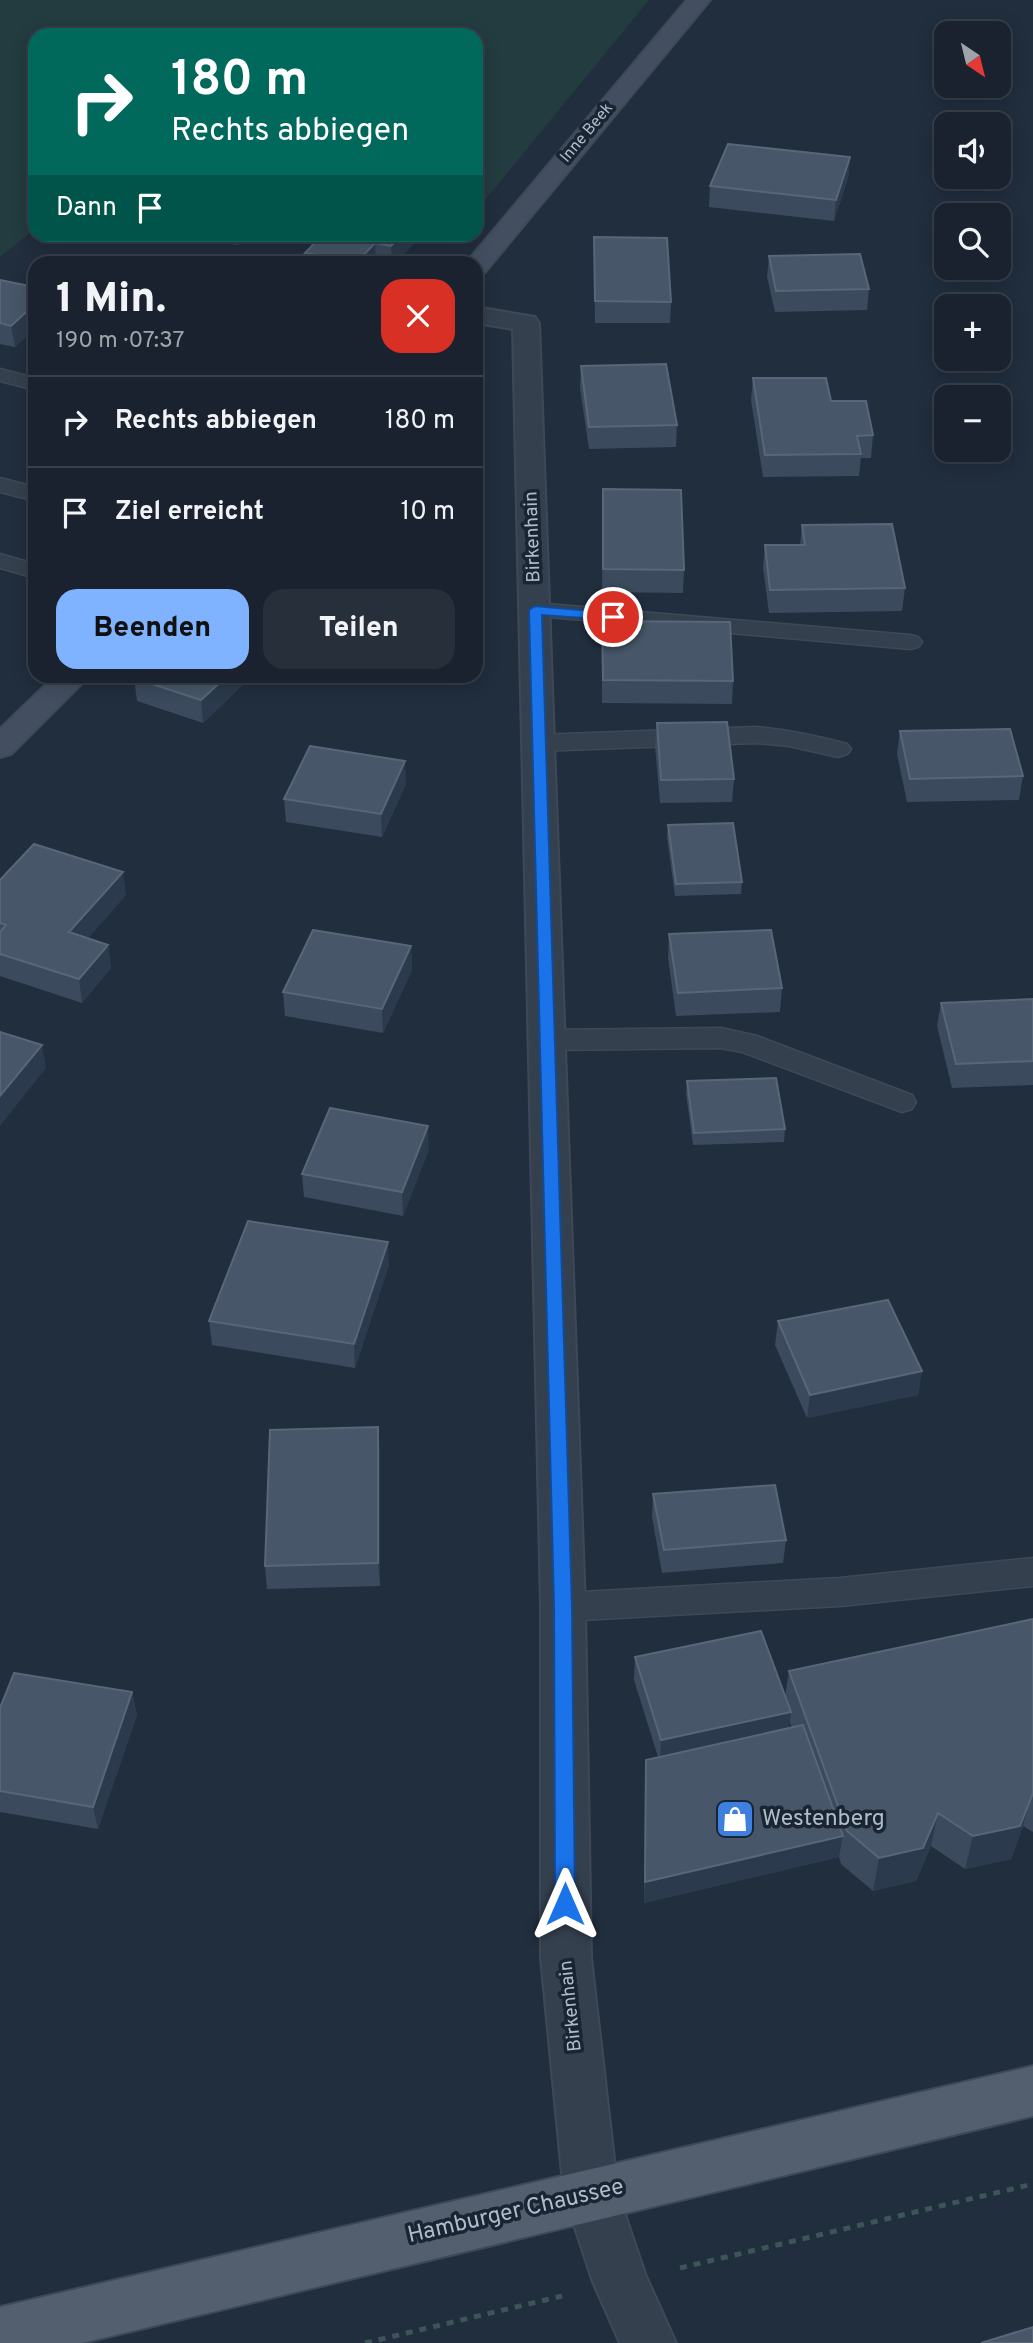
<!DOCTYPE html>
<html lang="de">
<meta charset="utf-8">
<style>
:root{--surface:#19222e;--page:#262f3a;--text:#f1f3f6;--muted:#9fa4aa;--line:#373f4a;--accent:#80b3ff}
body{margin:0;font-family:Overpass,sans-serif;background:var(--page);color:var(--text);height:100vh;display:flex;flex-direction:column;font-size:26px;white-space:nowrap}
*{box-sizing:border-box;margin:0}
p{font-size:23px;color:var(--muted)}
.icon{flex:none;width:38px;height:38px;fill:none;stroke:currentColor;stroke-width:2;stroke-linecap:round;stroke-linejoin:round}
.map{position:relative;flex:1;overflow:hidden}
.sheet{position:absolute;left:28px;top:256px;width:455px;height:427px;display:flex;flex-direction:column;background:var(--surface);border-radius:21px;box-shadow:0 4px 18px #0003,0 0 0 2px var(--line)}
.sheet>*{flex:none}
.guide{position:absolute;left:28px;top:28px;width:455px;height:214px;border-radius:21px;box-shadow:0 4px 18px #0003,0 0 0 2px var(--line);background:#00695c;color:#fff;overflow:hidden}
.needle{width:46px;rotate:145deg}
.controls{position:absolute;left:934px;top:21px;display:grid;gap:14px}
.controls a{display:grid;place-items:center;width:77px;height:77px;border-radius:14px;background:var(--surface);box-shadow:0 4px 18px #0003,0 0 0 2px var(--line);font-size:35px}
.pin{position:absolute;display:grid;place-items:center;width:60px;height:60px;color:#fff;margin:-30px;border:4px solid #fff;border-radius:50%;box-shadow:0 2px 7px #0007}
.me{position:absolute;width:77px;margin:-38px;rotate:0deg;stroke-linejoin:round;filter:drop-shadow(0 0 5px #0008)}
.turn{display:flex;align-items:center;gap:24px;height:147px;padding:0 28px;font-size:32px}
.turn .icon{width:91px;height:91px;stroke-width:2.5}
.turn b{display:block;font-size:49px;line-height:60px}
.then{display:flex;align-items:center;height:66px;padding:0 28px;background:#0003;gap:14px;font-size:26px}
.round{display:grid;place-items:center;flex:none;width:74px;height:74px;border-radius:21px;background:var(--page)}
.headline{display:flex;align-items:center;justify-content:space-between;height:119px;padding:0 28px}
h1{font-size:42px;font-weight:800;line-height:52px}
.button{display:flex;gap:14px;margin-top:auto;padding:14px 28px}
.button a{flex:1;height:80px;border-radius:21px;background:var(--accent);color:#111;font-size:28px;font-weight:800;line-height:80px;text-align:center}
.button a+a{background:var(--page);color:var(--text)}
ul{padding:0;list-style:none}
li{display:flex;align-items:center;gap:21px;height:91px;padding:0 28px;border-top:2px solid var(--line)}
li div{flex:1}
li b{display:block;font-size:26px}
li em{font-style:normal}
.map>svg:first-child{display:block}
.green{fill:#233c3f}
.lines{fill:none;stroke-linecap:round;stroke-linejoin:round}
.lane-casing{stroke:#3e4957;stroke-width:3}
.street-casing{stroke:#3e4957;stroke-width:4}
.secondary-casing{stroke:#3e4957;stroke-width:4}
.primary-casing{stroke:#3e4957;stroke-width:4}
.path{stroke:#3c5557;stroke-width:5;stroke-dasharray:7 7;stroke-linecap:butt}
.lane{fill:#35404e;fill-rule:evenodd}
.street{fill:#35404e;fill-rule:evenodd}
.secondary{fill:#434f61;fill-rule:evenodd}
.primary{fill:#535f6e;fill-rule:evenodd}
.wall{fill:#3b4a5d;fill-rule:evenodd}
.shaded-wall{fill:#2b3a4c}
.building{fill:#475769;stroke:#586678;stroke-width:2}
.route{fill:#1a73e8;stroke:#114b97;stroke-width:2}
.labels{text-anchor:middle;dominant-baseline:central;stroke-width:7;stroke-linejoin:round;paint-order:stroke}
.far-street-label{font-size:16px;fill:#b0bbc9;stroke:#1a2533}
.street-label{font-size:19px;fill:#b0bbc9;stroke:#1a2533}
.near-poi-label{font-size:23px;fill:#b0bbc9;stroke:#1a2533;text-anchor:start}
.near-street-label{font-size:23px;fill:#b0bbc9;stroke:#1a2533}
</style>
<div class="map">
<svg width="1033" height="2343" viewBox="0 0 1033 2343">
<rect width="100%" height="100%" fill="#212e3e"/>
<path class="green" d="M0 0H649L476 211V35H35V229L0 257Z"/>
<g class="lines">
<defs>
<path id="lane" d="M0 369 35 378V390L0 381Z
M0 478 35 487V501L0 492Z
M0 554 35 564V578L0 568Z
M535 603 910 635 918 637 922 642 918 647 910 649 527 615 523 610 527 605Z
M756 727C787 730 817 736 847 744L851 749 847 754 838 757 789 746 756 743 537 751 528 748 524 743 528 738 537 735Z
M721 1028 757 1036 912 1095 916 1102 912 1109 902 1112 742 1052 721 1048 547 1050 537 1047 533 1040 537 1033 547 1030Z
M1033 1558V1586L840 1606 563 1621 551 1617 546 1607 551 1597 563 1593 840 1578Z"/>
<path id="street" d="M476 307 535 317 539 323 585 1607 591 1958 618 2194 645 2274 676 2343H620L593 2282 564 2194 541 1958V1607L513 329 476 323Z"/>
<path id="secondary" d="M687 0H710L485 272 476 275V262H467Z
M55 676H89L11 754 0 757V729Z"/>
<path id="primary" d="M1033 2066V2116L82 2343H0V2307Z"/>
</defs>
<use href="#lane" class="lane-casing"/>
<use href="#street" class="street-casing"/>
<use href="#secondary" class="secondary-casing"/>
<use href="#primary" class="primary-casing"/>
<path class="path" d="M680 2268 1033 2184
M365 2343 562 2296"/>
<use href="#lane" class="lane"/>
<use href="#street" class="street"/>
<use href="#secondary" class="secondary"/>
<use href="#primary" class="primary"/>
</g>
<path class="wall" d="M850 157 848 178 834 221 709 207 710 186Z
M179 234H246L238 245 179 236Z
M316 234H422L397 262H306L305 253 317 241Z
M594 237 671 302 670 323H595Z
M769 256 869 289 867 310 775 312 767 277Z
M0 280 35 287V329L15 347 0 344Z
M581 366 677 425 676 447 589 449 580 388Z
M753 378 831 401 873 435 871 458H861L859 476 763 477 751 400Z
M603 489 684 570 683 593 602 592Z
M802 525 905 588 902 611 769 613 763 568 765 545H800Z
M602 621 733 681 732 704 602 703Z
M134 678H250L203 723 137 701Z
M657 723 734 779 732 802 660 803 655 746Z
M900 731 1023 776 1019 800 907 802 897 754Z
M406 784 382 837 286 822 284 799Z
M668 825 742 882 741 894 675 896 667 837Z
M0 880 126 895 88 938 108 945 111 968 82 1003 0 976Z
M669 934 782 988 780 1012 676 1016 668 958Z
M411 946 412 970 383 1033 285 1016 283 992Z
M1033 999V1085L952 1088 937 1026 941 1003Z
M687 1081 785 1129 784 1142 693 1145 686 1094Z
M429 1149 403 1216 304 1197 302 1174Z
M389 1265 355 1368 212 1345 209 1321Z
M778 1321 922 1371 918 1395 807 1418 775 1345Z
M380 1450V1586L267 1589 265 1566Z
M653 1494 786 1540 783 1563 662 1573 652 1517Z
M1033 1619V1832L1023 1826 1011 1859 965 1869 931 1846 916 1881 873 1891 841 1864 839 1857 644 1903 645 1782 646 1760 658 1757 634 1680 635 1657 785 1697 789 1671ZM789 1720 792 1728 788 1729Z
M132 1692 137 1715 98 1829 0 1812V1708Z"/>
<path class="shaded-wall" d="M850 157 848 178 834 221 836 200Z
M237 234H246L238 245Z
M402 234H422L397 262H392L391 246Z
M375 243 376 262H357Z
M35 304V329L15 347 11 326Z
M227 676H250V678L203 723 201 700Z
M405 761 406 784 382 837 381 814Z
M123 872 126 895 73 956 69 932Z
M108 945 111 968 82 1003 79 979Z
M411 946 412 970 383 1033 382 1009Z
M42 1045 46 1068 0 1126V1096Z
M428 1126 429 1149 403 1216 402 1192Z
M388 1242 389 1265 355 1368 354 1344Z
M922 1371 918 1395 807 1418 810 1395Z
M378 1427 380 1450V1586L378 1563Z
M132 1692 137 1715 98 1829 93 1807Z
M791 1712 788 1734 660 1762 661 1740Z
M1032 1792 1023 1826 1011 1859 965 1869 973 1836Z
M938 1813 931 1846 916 1881 873 1891 879 1858Z
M843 1836 839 1857 644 1903 645 1882Z"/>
<path class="building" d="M728 144 850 157 836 200 710 186Z
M323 234H402L391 246 375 243 357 262 305 253Z
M594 237 667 238 671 302 595 301Z
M860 254 869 289 776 291 769 256Z
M0 280 35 287V304L11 326 0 323Z
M666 364 677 425 589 427 581 366Z
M753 378H826L831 401H866L873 435 857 436 861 454 765 455Z
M603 489 681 490 684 570 603 569Z
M892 524 905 588 770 590 765 545H805L802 525Z
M602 621 730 622 733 681 603 680Z
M136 676H227L201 700 134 678Z
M727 722 734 779 661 780 657 723Z
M1010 729 1023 776 910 779 900 731Z
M310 746 405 761 381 814 284 799Z
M733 823 742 882 676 884 668 825Z
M34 844 123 872 69 932 108 945 79 979 0 954V932L6 925 0 923V880Z
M313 930 411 946 382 1009 283 992Z
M771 930 782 988 678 993 669 934Z
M1033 999V1061L956 1064 941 1003Z
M0 1032 42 1045 0 1096Z
M776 1078 785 1129 694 1133 687 1081Z
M330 1108 428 1126 402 1192 302 1174Z
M248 1221 388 1242 354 1344 209 1321Z
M888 1300 922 1371 810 1395 778 1321Z
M378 1427V1563L265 1566 270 1430Z
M775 1485 786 1540 664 1550 653 1494Z
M1033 1619V1793L1020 1826 973 1836 938 1813 923 1848 879 1858 847 1831 789 1671Z
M761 1631 791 1712 661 1740 635 1657Z
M14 1673 132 1692 93 1807 0 1791V1708Z
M803 1725 843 1836 645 1882 646 1760Z
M1033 2327V2343H981Z"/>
<path class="route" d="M535 606 613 613 619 617 613 620 542 615 572 1607 575 1904 572 1910 565 1913 558 1910 555 1904 554 1607 529 610Z"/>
<defs>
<symbol id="shop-square" viewBox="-11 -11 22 22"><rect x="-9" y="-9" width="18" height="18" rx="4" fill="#3f7fe0" stroke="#1a2533"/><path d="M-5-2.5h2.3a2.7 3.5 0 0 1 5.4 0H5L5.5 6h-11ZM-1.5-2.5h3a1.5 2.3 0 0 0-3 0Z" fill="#fff"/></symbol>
</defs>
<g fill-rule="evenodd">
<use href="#shop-square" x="713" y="1797" width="44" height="44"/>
</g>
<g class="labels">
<g class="far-street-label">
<text transform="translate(587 133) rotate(-50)">Inne Beek</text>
</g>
<g class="street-label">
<text transform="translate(533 537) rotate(-92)">Birkenhain</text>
<text transform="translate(571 2006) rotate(-96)">Birkenhain</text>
</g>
<g class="near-poi-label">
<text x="762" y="1819">Westenberg</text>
</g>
<g class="near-street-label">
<text transform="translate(516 2212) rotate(-13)">Hamburger Chaussee</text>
</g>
</g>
</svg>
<div class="controls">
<a><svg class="needle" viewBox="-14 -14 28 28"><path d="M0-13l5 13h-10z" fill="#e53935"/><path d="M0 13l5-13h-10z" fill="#9fa4aa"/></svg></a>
<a><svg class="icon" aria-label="sound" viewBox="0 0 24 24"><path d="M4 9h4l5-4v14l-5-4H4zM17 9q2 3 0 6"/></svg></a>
<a><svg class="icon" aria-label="search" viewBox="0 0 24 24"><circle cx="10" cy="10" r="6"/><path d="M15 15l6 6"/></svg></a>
<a>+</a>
<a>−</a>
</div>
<div class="pin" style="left:613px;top:617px;background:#d93025"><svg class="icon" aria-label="arrive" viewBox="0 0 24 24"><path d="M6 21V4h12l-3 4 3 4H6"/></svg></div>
<svg class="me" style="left:565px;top:1904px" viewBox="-20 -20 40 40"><path d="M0-17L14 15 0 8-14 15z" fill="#1a73e8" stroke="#fff" stroke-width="4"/></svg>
<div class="guide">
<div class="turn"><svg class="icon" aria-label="right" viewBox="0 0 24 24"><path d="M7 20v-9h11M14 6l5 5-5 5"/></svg><div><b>180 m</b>Rechts abbiegen</div></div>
<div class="then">Dann<svg class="icon" aria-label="arrive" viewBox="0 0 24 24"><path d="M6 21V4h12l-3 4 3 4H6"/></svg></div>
</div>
<section class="sheet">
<div class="headline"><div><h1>1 Min.</h1><p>190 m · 07:37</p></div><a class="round" style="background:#d93025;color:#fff"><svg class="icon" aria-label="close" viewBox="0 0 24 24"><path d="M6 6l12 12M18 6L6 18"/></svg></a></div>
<ul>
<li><svg class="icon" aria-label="right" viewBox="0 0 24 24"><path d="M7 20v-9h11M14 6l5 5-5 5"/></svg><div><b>Rechts abbiegen</b></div><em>180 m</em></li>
<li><svg class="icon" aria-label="arrive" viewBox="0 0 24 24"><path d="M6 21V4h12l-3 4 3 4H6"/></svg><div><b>Ziel erreicht</b></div><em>10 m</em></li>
</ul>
<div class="button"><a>Beenden</a><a>Teilen</a></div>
</section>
</div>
